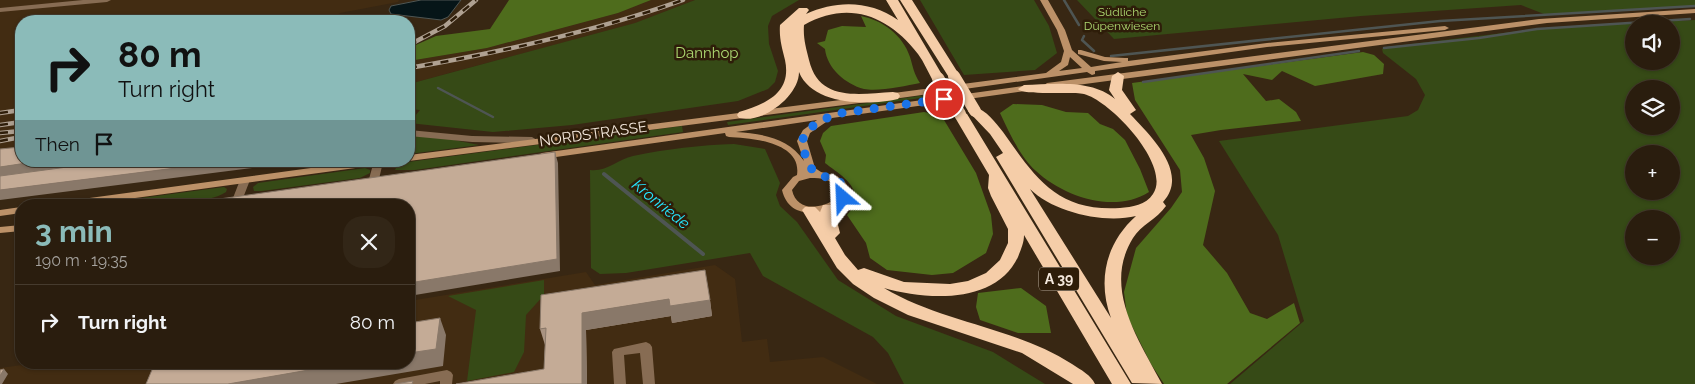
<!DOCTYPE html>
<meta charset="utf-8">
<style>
:root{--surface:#2a1d0e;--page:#322617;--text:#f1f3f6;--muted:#a5a29e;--line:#463b2e;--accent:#8bbbb9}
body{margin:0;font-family:Raleway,sans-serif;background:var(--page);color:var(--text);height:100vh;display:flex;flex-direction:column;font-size:19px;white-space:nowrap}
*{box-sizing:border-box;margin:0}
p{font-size:16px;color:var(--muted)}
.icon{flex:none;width:28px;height:28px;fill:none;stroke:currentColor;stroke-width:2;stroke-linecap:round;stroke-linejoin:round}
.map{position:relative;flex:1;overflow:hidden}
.drawer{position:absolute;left:15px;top:199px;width:400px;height:170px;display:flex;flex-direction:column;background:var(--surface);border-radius:20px;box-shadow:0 1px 4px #0004,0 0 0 1px var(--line)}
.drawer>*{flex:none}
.top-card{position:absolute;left:15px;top:15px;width:400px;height:152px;border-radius:20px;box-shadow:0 1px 4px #0004,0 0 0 1px var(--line);background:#8bbbb9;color:#111;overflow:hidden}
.controls{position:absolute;left:1625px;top:15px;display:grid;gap:10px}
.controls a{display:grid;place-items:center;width:55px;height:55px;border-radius:50%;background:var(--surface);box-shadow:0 1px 4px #0004,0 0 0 1px var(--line);font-size:25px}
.pin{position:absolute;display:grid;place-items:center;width:42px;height:42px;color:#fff;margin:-21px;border:2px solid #fff;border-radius:50%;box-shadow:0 1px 5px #0007}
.me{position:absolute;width:55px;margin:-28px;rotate:334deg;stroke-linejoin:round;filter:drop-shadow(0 0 4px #0008)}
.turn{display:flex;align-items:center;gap:18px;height:105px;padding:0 20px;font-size:22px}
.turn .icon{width:65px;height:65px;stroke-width:2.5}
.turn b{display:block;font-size:35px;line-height:42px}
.then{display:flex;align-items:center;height:48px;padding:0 20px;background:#0003;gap:10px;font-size:19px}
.round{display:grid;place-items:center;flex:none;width:52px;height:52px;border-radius:20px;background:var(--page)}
.head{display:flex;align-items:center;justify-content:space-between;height:85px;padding:0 20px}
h1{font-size:30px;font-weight:700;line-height:38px;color:var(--accent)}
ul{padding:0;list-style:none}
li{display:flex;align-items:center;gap:15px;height:75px;padding:0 20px;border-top:1px solid var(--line)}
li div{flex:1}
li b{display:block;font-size:19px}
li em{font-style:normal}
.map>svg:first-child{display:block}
.built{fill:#422c12}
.green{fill:#364a16;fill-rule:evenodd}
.forest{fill:#4e6c1c}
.water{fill:#061518;stroke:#4e5553}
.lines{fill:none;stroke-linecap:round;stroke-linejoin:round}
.stream-far1{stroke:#4e5553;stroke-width:2.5}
.stream{stroke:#4e5553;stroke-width:4}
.street{fill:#876c53;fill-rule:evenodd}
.secondary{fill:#bc9168;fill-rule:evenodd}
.highway{fill:#f5cda8;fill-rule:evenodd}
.rail-casing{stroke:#afa192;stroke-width:4.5}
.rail{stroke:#2e1d09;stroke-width:2.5;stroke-dasharray:8;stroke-linecap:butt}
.highway-bridge{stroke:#f5cda8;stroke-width:12}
.wall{fill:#a99381}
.shaded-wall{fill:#897869}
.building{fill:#c4ab96;stroke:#897869}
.route{stroke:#1a73e8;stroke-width:9;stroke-dasharray:0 16.2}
.labels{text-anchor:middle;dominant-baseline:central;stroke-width:5;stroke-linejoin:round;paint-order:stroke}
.far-park-label{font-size:12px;fill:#add971;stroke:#2e1d09}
.shield{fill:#2e1d09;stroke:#b9ac9d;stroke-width:1}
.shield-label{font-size:14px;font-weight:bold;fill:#f5e9dd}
.park-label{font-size:15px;fill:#add971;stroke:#2e1d09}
.street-label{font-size:15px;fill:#f5e9dd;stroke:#2e1d09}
.water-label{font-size:16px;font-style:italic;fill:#25e6fe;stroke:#2e1d09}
</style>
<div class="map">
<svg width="1695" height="384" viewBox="0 0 1695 384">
<rect width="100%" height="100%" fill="#382713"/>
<path class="built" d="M0 0H399L398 2 340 13 331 21H21V148L0 151Z
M651 0H695L636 23 409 84V61L487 48 618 13Z
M715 265 735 279 742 342 767 339 770 362 823 357 877 384H0V368L37 363 409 362V301L586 272 595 285Z"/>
<path class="green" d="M695 0H799L772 16 768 26 769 44 778 71 775 82 768 89 738 101 572 125 493 132 409 123 420 110 409 109V84L635 23Z
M920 0H1034L1049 26 1057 53 1035 70 964 75Z
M1077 0H1695V6L1544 14 1521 5 1361 16 1114 39Z
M1695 20V384H1230L1304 321 1278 235 1219 141 1408 116 1418 110 1425 95 1416 79 1383 53 1382 49 1386 47 1544 28ZM1634 24H1671V61H1634ZM1634 89H1671V126H1634ZM1634 154H1671V191H1634ZM1634 219H1671V256H1634Z
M934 94 935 96 728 125 727 122Z
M682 126 683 132 415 170H395L397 166 408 162Z
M409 135 434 136 479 145 409 154Z
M734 144 765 149 780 183 776 195 780 206 797 222 838 280 896 316 993 352 1045 384H904L888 353 873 337 763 276 750 253 626 273 600 274 591 268 590 170C607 172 618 159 633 156 666 149 701 145 734 144Z
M365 168 370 170V173L360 178 262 191H254L253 187 258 183 265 182Z
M224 187 227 189 226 192C203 208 119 205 89 205Z
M544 280V295L526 315 524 352 514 372 467 381 476 310 448 296Z"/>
<path class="forest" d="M509 0H651L618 13 487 48 409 61V48L436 36 490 29Z
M861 16C882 20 903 35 910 57 913 67 914 74 920 83 905 86 878 92 864 89 845 84 827 68 825 49L817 43 825 41 828 30 842 26 866 27Z
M1363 52 1374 55 1384 64 1383 74 1315 86 1282 71 1272 80 1243 74 1266 101 1279 99 1296 112 1301 121 1221 130 1191 135 1204 158 1215 191 1203 245 1227 273 1250 313 1267 319 1294 303 1300 323 1227 384H1164L1151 364 1127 316 1124 292 1136 248 1171 208 1182 192 1180 170 1135 100 1132 83Z
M1013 104 1042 105 1066 112 1088 113 1100 124 1113 129 1125 140 1140 169 1149 192C1115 214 1064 197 1036 171 1020 157 1009 132 1000 113Z
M924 112 941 115 976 173 991 215 993 234 986 253 953 273 932 275 887 270 870 258 866 243 847 215C869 191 842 176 825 163L826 155 820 141 823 133 831 126Z
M1021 288 1046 306 1051 333H1018L980 320 976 307 978 293Z"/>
<path class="water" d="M421 0H461L448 17 441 20 391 14 389 10 391 6Z"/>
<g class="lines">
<path class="stream-far1" d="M1064 0 1079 25
M1084 36 1082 40 1094 51
M1384 48 1479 38 1537 29 1690 19
M1111 56 1440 21 1695 6
M1143 82 1359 51
M438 88 493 117"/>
<path class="stream" d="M604 174 703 254"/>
<path class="street" d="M83 0H111L107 2 0 12V8Z
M409 130 472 136 532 137 537 140 532 143 472 142 409 136Z
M374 161 383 162 379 179 374 182 369 179Z
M245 177 250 180 243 198 238 201 234 200 233 198 240 180Z
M646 342 650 344 652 347 655 384H643L640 353 624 355 626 384H614L612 352 614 349Z
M447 370 451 372 453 375 452 384H440V381L425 384H393L395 381 399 379Z"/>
<path class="secondary" d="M1040 0H1048L1065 30 1072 50 1091 67 1122 62 1104 61 1078 54V50H1081L1105 57 1125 58H1128V61L1267 43 1445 26 1449 28 1445 30 1267 47 1095 71V74L1092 75 1087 72 886 100 882 97 886 94 1046 73 1061 62 1064 51 1057 30ZM1070 57 1082 68 1059 71 1068 65Z
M1695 9V13L1547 23 1047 89 1043 86 1047 83 1539 19Z
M1030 85 1034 88 1033 90 832 118 810 133 807 141 815 168 821 172 837 176 845 182 849 189 844 203C822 216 789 220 782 190L793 177 797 175C802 142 751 138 729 137L726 136 725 133 542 159 537 156 542 153ZM817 120 803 130 797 141 804 161C788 137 762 134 736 132ZM810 178C822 178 831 179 839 189L836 199C820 209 797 212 792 190L799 181Z
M864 97 867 98 868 100 867 102 409 161V155Z
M362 161H390L385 164 84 205H55L60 202Z
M211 199 215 200 216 202 215 204 181 205 186 202Z
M21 207V213L0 216V210Z
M21 225V231L0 233V227Z"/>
<path class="highway" d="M886 0H898L944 78 943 81H933C928 72 924 62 918 54 888 15 848 0 804 25 803 38 806 48 809 60 819 102 858 94 893 92L898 93 900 96 898 99C868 106 812 105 799 72 799 96 763 124 739 118L737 115 739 112C766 104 792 93 785 60 782 48 779 38 780 25L799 8H807L809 10 806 14C836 0 870 0 898 20Z
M900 0H912L960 76 958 79H950Z
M1118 72 1124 76 1122 90 1136 110 1130 114C1150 135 1190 173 1163 202L1166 206C1157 219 1141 225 1133 238 1102 288 1139 340 1162 384L1132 383 996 157 1003 153 990 134 968 111 975 107C986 110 996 123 1003 132 1035 177 1056 212 1120 208 1132 207 1146 205 1153 194 1172 166 1111 101 1084 94 1071 91 1023 96 1018 89L1024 85C1053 84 1092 79 1115 99L1109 90 1112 76ZM1030 189C1053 212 1104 224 1136 216 1106 243 1097 280 1111 318Z
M960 110 967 114 1131 384H1112L1024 235C1024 243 1021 249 1018 257 995 305 926 300 884 288 943 323 1014 327 1072 364 1081 370 1091 375 1095 384H1073L1022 353 908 315 874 298 853 284 837 268 802 210 805 207H815L820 212 823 205H833L840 233 835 238 845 255 858 270 864 268 904 282 950 284 968 281 986 273 1000 260 1008 243V229L991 196 988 188 989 175 953 114Z"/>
<defs>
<path id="rail" d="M409 45 445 26 476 0
M409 68C502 52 594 32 683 0
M0 113 21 110
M0 125 21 122
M0 133 20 131
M0 141 21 137"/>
</defs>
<use href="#rail" class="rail-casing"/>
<use href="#rail" class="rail"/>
<path class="highway-bridge" d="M954 76 975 111
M938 78 960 114"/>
</g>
<path class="wall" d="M710 300 712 316 672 323 671 316 586 330 587 384H456L544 369 545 345 540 329Z"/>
<path class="shaded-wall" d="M555 152 558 163 560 271 409 296V283Z
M40 161H111L0 177V167Z
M232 161H308L0 200V190Z
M669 299 710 300 712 316 672 323 671 316 586 330 587 384H582V313Z
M440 318 446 335 443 366 336 384H228L355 362H409V353Z
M4 369 8 374 2 384H0V376Z"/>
<path class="building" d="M21 147V161H40L0 167V149Z
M555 152 557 259 409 283V205H197L198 202Z
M112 161H232L0 190V176Z
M705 270 710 300 670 306 669 299 582 313V384H456L544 369 546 328 540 329 541 295Z
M440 318 436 349 409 353V323Z
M168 362H355L228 384H146L154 365Z
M4 369 0 376V370Z
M413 381 412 384H395Z"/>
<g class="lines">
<path class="route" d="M843 198C846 173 828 181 816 173 807 167 804 151 802 141L806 132 813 126 834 114 944 99"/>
</g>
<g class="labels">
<g class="far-park-label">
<text x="1122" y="12">Südliche<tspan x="1122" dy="14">Düpenwiesen</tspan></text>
</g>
<rect class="shield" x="1039" y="267.5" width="40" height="23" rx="4"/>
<g class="shield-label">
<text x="1059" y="279">A 39</text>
</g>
<g class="park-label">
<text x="707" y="53">Dannhop</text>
</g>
<g class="street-label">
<text transform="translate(593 134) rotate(-8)">NORDSTRASSE</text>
</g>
<g class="water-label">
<text transform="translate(661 204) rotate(39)">Kronriede</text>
</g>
</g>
</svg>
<div class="controls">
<a><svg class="icon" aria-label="sound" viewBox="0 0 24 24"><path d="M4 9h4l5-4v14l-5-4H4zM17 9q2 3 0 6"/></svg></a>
<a><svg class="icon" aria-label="layers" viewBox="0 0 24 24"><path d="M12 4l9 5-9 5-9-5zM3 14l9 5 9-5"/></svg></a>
<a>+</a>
<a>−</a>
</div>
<div class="pin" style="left:944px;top:99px;background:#d93025"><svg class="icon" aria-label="arrive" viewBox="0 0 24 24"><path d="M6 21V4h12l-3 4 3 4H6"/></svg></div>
<svg class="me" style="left:843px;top:198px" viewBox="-20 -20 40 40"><path d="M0-17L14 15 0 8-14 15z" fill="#1a73e8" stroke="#fff" stroke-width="4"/></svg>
<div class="top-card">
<div class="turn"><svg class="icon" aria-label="right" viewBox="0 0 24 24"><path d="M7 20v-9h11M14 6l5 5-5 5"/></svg><div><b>80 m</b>Turn right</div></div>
<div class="then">Then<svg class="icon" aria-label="arrive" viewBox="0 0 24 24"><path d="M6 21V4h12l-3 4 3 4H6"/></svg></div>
</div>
<section class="drawer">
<div class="head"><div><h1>3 min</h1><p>190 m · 19:35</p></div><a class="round"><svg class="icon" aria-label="close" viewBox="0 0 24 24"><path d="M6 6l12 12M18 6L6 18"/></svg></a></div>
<ul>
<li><svg class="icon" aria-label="right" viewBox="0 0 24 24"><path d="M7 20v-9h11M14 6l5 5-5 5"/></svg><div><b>Turn right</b></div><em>80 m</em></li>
</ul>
</section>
</div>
